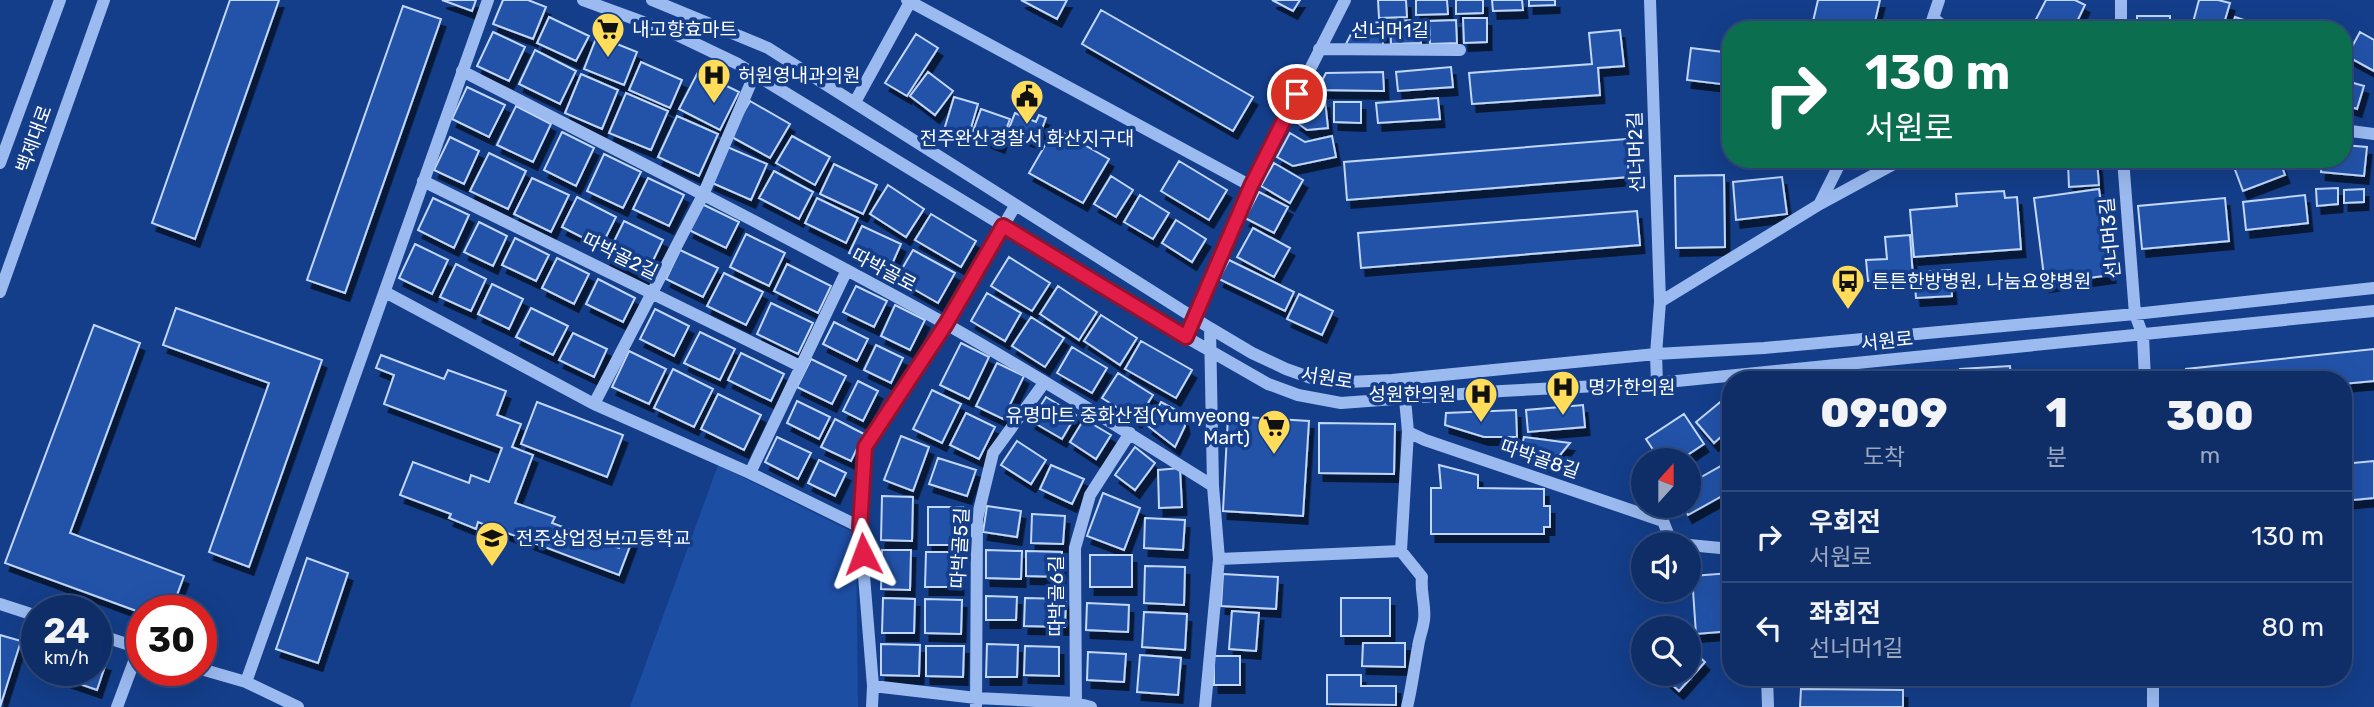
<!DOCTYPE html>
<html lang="ko">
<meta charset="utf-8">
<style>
:root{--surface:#0f2e68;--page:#1d3a71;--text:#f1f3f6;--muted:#9ba8c0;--line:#2f4a7c}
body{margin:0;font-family:Rubik,"Noto Sans KR",sans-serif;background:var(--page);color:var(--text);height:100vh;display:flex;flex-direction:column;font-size:26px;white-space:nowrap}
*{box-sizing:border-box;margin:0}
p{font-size:23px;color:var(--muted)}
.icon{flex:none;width:38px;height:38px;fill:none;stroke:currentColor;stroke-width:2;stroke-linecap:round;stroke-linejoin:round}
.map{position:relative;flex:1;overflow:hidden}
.drawer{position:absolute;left:1722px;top:371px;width:630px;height:315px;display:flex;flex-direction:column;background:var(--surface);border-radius:28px;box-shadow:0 7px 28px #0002,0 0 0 2px var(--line)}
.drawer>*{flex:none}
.hud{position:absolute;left:1722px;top:21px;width:630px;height:147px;border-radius:28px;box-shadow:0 7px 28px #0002,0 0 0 2px var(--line);background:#0b6e4f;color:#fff;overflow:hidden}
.needle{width:46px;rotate:21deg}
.fabs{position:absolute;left:1631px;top:448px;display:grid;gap:14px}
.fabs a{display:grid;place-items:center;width:70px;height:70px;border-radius:50%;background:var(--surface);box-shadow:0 7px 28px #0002,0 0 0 2px var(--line);font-size:35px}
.speed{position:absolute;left:21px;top:595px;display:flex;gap:14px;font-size:35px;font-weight:700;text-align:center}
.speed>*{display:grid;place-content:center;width:91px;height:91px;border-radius:50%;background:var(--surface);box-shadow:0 7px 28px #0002,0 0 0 2px var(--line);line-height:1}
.speed small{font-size:18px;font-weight:400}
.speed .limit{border:10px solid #d22;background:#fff;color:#111}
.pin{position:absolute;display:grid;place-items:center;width:60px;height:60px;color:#fff;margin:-30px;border:4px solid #fff;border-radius:50%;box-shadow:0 2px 7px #0007}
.me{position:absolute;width:77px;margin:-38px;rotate:357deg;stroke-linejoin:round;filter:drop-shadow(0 0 5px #0008)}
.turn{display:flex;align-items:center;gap:24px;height:147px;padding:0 28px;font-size:32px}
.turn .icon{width:91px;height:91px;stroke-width:2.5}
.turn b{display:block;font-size:49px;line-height:60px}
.eta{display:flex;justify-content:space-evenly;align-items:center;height:119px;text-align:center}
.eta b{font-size:42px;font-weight:800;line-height:49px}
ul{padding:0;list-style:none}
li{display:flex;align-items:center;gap:21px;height:91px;padding:0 28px;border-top:2px solid var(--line)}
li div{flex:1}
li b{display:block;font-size:26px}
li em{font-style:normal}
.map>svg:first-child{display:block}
.green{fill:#1c4ea4}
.building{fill:#2253a9;stroke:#c1d7fb;stroke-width:2;filter:url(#shadow)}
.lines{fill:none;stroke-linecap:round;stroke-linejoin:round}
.minor{stroke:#9bbaf0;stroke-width:12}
.route-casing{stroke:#92132f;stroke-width:18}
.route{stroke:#e11d48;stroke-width:12}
.labels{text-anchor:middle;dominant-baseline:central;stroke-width:7;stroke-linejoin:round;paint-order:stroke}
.poi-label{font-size:19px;fill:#fff;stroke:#143e8a;text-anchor:start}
.street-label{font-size:19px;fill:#fff;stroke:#143e8a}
</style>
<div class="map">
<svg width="2374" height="707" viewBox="0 0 2374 707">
<defs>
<filter id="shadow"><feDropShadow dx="4.5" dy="8" stdDeviation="0" flood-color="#0009"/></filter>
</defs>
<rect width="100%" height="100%" fill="#143e8a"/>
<path class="green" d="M718 465 856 534 858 707H630Z"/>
<path class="building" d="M230 0H279L195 239 152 223Z
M442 0H476L472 11Z
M503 0H528L546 7 533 39 493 24Z
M1021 0H1067L1057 19Z
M1272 0H1300L1293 11Z
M1378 0H1406L1407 17 1379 18Z
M1416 0H1447L1448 14 1416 15Z
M1456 0H1483V13L1456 14Z
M1492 0H1522L1523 10 1493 11Z
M1529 0H1555V5L1529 6Z
M1818 0H1880L1873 30H1811Z
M2046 0H2075L2085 5 2073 30H2048L2034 23Z
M2199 0H2218L2230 3 2222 30H2191Z
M403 6 441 19 345 293 307 280Z
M1101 10 1253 97 1233 131 1082 44Z
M2137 16H2170V30H2137Z
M549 17 589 36 576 61 537 43Z
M2235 17 2259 25 2258 30H2231Z
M1463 18H1487V42L1464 43Z
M1420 20 1421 43 1391 44 1390 21Z
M1456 20 1457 43 1430 44 1429 21Z
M1383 22V45L1345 46 1356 24Z
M1620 30 1624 66 1598 68 1600 95 1472 104 1469 73 1592 64 1589 33Z
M493 32 525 47 509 81 477 66Z
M2360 32 2374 40V71L2347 56Z
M916 34 938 48 907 96 885 83Z
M597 36 637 52 624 85 584 69Z
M1691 48 1731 53 1729 85 1687 80Z
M535 50 576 71 560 104 519 84Z
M641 62 682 80 670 108 629 90Z
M1451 67 1453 87 1398 91 1396 72Z
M698 72 739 92 720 130 679 109Z
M928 72 953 91 935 115 910 96Z
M1383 72 1384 91 1317 90 1326 73Z
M581 74 618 90 602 129 565 113Z
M2343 80 2364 86 2357 109 2343 104Z
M467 87 505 105 489 137 452 119Z
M626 93 668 111 651 150 609 133Z
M954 97 978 104 968 138 944 130Z
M1438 98 1440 119 1378 123 1376 103Z
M1325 100 1328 128 1307 130 1296 122 1305 102Z
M750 101 790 124 770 158 730 136Z
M1334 102H1361V123L1334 122Z
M516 106 551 124 533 162 497 145Z
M981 109 1010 119 1000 145 972 134Z
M1015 113 1036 122 1039 115 1046 118 1037 142 1008 131Z
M677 116 718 134 699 176 658 157Z
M1055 128 1109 159 1083 203 1029 173Z
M562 132 594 148 576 186 544 170Z
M1290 133 1305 142 1332 136 1336 157 1293 166 1277 157Z
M792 136 830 157 815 185 776 163Z
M450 137 479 151 464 184 434 170Z
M1626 139 1629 177 1347 200 1344 162Z
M2343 145 2367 147 2364 176 2321 172 2322 159H2343Z
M725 146 767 164 751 200 710 182Z
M489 153 526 171 508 209 470 191Z
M604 154 641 172 623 208 587 191Z
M2231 159H2279L2285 175 2243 191Z
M1179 161 1227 190 1209 220 1161 191Z
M2097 161 2099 185 2069 187 2068 163Z
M1274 163 1303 180 1290 203 1261 186Z
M834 164 877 185 863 214 820 194Z
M774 171 813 192 799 219 759 198Z
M1724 175 1725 247 1676 248 1675 176Z
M1111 176 1133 190 1116 217 1094 204Z
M1782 177 1787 214 1736 220 1733 182Z
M532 178 569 195 551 232 514 214Z
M648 178 684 195 669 226 633 209Z
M888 185 924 209 906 237 870 214Z
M2338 188V204L2317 206 2316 189Z
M2099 189 2111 275 2045 284 2034 198Z
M2364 189V202L2344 203V190Z
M2004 191 2005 198 2017 197 2021 249 1914 257 1910 210 1957 206 1956 194Z
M1259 192 1288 207 1274 233 1245 218Z
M1140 195 1169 213 1153 239 1124 222Z
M2305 195 2308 223 2246 230 2243 202Z
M577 197 616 217 601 247 562 227Z
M433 198 469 215 454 248 418 230Z
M817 198 858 218 846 243 805 223Z
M2225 198 2229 241 2142 249 2138 206Z
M702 204 739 222 726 248 689 230Z
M1637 211 1640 245 1361 268 1358 233Z
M931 214 976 241 961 267 915 240Z
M1176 220 1206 239 1192 262 1162 243Z
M624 221 663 240 645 277 606 258Z
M479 222 507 236 493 266 464 252Z
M862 226 901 244 889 271 849 253Z
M1253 228 1290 248 1274 277 1237 257Z
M746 234 785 253 769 286 730 267Z
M1910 235 1913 277 1868 281 1866 260 1887 259 1885 237Z
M515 238 549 255 536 281 502 265Z
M415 244 448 260 432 294 399 278Z
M680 250 718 268 703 297 666 279Z
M913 250 955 273 938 303 896 279Z
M1009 257 1050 283 1032 311 991 286Z
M557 258 589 274 574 304 542 288Z
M1229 260 1294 292 1285 311 1219 279Z
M456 264 486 279 471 311 440 297Z
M787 264 831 286 818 313 774 291Z
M1950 270 1952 296 1916 298 1914 272Z
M724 273 763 292 746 325 707 306Z
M598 279 635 298 623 322 586 304Z
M492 284 523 299 509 329 478 314Z
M856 286 887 301 874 327 843 312Z
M1058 286 1097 312 1079 340 1040 314Z
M987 293 1021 313 1005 341 971 321Z
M1299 294 1333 311 1322 335 1287 319Z
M771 303 813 323 798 354 757 334Z
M895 305 925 320 910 350 881 336Z
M176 308 322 360 249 567 209 552 269 383 163 345Z
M531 308 568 326 553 355 516 337Z
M655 309 689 326 674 356 640 339Z
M1101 315 1137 338 1120 365 1084 341Z
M1031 317 1064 338 1045 367 1012 346Z
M834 322 868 339 857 361 823 344Z
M94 325 140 343 70 533 184 576 171 611H142V613L5 563Z
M700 332 735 349 720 380 684 363Z
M573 333 607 349 594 377 559 360Z
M1141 341 1192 370 1176 398 1125 369Z
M961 343 989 357 969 399 940 385Z
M876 345 903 358 891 383 864 370Z
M1072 347 1107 368 1092 393 1057 373Z
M2374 349V381L2343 384V380H2187L2186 369Z
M629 351 666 369 649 404 612 387Z
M741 353 784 374 771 401 728 380Z
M381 355 444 379 448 370 506 391 497 415 521 424 512 447 533 455 515 503 555 517 552 523 619 548 624 535 633 538 619 575 478 522 476 529 449 518 451 514 400 495 413 462 469 483 471 475 489 482 502 448 384 404 394 375 376 368Z
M811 359 846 376 832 404 797 387Z
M997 363 1024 376 1003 419 976 406Z
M2010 366 2011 380H1961L1960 369Z
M673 369 713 389 694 427 654 408Z
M1118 373 1153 395 1137 420 1102 398Z
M858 381 878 391 863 421 843 411Z
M932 390 961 404 942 443 913 429Z
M718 394 761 415 744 450 701 429Z
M1046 397 1076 415 1062 439 1031 421Z
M1724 399 1731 407V428L1714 443 1696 422Z
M797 401 830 417 819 439 787 423Z
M537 402 623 435 607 477 521 444Z
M1161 402 1183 414 1185 426 1175 447 1148 426Z
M1583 405 1585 427 1528 432 1526 410Z
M1516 410 1517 437H1484L1445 425 1446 413Z
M966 413 995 427 979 459 950 445Z
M1684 414 1704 444 1680 460H1660L1646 439Z
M1228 416 1309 421 1303 516 1223 511Z
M835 419 864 434 851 461 821 447Z
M1084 419 1111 435 1096 459 1070 442Z
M1319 423 1395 424 1394 474 1319 473Z
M901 436 929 447 913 491 884 480Z
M777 437 811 453 798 479 765 462Z
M1524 437 1570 443 1551 466 1520 453Z
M1017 441 1046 460 1031 484 1001 465Z
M1135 447 1155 463 1135 490 1115 475Z
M938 458 976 470 967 496 929 484Z
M819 460 846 473 835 496 808 483Z
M2374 461V498L2343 501V464Z
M1728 462 1731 468V491L1688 515 1683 506H1689V484Z
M1051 465 1084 479 1072 504 1040 489Z
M1439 465 1478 475V488L1544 489V506H1550V527H1544V534H1431V488H1441Z
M1180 468 1182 507 1159 508 1158 470Z
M1103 493 1140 508 1124 550 1087 536Z
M882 496 913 497 912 541 881 540Z
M987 506 1021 511 1017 537 983 532Z
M928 507H963L962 545H928Z
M1032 514 1065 516 1063 544 1031 543Z
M1145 518 1185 520 1183 550 1144 548Z
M882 550H911L910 590 881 589Z
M986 550 1022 551 1021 579 986 578Z
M1026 551 1062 552 1061 577 1026 576Z
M926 552H959V587H925Z
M1090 555H1132V587H1090Z
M307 558 348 573 318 663 276 649Z
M1145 566 1185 567 1184 605 1144 603Z
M1731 573V631L1696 634 1692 576Z
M1223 574 1278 577 1276 609 1221 606Z
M986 596 1017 597 1016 620H986Z
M883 598 915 599 914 633H882Z
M1025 598 1066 599 1065 627 1024 626Z
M1341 598H1390V636H1341Z
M925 599 962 600 961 634 925 633Z
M1087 603 1129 605 1128 632 1086 630Z
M1232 611 1259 613 1256 651 1229 649Z
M1144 612 1187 614 1185 650 1142 647Z
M0 635 21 641 0 707Z
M1363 643H1405V667L1362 666Z
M881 644 920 645 919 676 881 675Z
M987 644 1018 645 1017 677H986Z
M926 646H964L963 677 926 676Z
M1025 646 1059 647V676L1024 675Z
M1689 647 1705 662 1679 691 1660 674H1689Z
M1088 652 1126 654 1124 682 1087 680Z
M1140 655 1181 658 1178 695 1137 692Z
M1214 656H1240V685H1214Z
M96 660 106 663 97 690 39 670H96Z
M1327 675H1361V686H1396V705L1327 704Z
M1801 689 1903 690V707H1800Z"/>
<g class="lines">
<path class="minor" d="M583 0 673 33 738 64 1186 337 1268 384 1298 395 1341 403 1502 391 1657 383 2374 311
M652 0 768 48 1210 328 1252 353 1286 369 1317 380 1347 382 1392 380 1656 354 1764 348 2135 314 2374 288
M907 0 1251 186
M1650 0 1660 302 1656 354 1657 383
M2121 0V30
M1933 18 1948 30
M1929 30 1939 0
M1319 49 1460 50
M462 71C624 154 787 236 946 324 1036 375 1125 431 1213 486
M855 102 910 2
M2343 130 2374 134
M2123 159 2135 314 2143 336 2145 380
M0 163 60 0
M423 181 800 366
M1820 203 1842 159
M0 292 104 0
M385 292 594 404 750 473 860 527
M1660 302 1820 204 1903 159
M1186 337 1251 186 1345 0
M1405 399 1408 432 1425 440 1663 521 1672 544H1678
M594 404 703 195 750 85
M750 473 846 272
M1689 545 1731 549
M1401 551 1422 577C1420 592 1426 605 1424 620 1423 629 1419 638 1418 647 1414 668 1412 687 1407 707
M1219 559 1401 551 1408 432
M0 604 37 616
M96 634 142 649
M201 669 246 682 298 707
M1767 677 1768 707
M246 682 488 0
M873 686 976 698 1076 703 1091 707
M117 707 139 648
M872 707 873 686 860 527 865 448 946 324 1015 206
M976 707 977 519 993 453 1044 383
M1076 707 1075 548 1090 495 1130 433
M1205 707 1219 559 1213 486 1210 328
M2153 707V677"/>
</g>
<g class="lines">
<defs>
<path id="route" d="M863 554 860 527 865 447 946 324 1003 226 1186 337 1251 186 1297 94"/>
</defs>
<use href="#route" class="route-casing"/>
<use href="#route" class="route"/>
</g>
<defs>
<symbol id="supermarket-pin" viewBox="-11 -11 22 30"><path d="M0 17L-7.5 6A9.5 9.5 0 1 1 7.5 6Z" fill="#ffdd5a" stroke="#143e8a"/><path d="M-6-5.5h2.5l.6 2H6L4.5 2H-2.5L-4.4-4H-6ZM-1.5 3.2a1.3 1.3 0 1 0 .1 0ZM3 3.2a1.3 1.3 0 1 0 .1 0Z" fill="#111"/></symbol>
<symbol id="hospital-pin" viewBox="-11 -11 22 30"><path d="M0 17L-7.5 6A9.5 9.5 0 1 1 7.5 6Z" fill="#ffdd5a" stroke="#143e8a"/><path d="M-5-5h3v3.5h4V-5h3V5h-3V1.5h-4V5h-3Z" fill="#111"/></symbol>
<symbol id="civic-pin" viewBox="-11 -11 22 30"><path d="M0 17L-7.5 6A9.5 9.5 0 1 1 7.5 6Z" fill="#ffdd5a" stroke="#143e8a"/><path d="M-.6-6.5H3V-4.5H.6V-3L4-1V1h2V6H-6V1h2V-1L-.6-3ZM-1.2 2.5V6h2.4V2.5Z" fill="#111"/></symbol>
<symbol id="bus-pin" viewBox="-11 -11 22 30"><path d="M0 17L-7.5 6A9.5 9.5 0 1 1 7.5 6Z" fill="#ffdd5a" stroke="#143e8a"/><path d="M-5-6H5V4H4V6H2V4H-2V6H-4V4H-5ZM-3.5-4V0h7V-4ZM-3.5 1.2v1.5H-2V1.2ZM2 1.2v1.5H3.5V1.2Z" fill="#111"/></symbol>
<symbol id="school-pin" viewBox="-11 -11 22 30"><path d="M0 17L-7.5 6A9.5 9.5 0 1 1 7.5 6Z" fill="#ffdd5a" stroke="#143e8a"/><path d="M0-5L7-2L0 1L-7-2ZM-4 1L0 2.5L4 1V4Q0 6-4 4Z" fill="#111"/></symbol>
</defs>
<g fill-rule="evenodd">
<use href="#supermarket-pin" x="589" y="10" width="38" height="52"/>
<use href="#hospital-pin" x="695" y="56" width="38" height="52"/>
<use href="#civic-pin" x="1008" y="77" width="38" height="52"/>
<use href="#bus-pin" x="1829" y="262" width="38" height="52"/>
<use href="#hospital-pin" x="1544" y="368" width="38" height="52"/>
<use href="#hospital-pin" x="1462" y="375" width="38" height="52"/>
<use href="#supermarket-pin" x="1255" y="407" width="38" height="52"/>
<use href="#school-pin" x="473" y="519" width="38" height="52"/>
</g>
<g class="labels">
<g class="poi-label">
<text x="632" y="29">내고향효마트</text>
<text x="738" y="75">허원영내과의원</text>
<text x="1027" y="138" text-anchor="middle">전주완산경찰서 화산지구대</text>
<text x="1872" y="281">튼튼한방병원, 나눔요양병원</text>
<text x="1588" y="387">명가한의원</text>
<text x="1456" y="394" text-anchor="end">성원한의원</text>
<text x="1250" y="415" text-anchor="end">유명마트 중화산점(Yumyeong<tspan x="1250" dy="22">Mart)</tspan></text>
<text x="516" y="538">전주상업정보고등학교</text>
</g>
<g class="street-label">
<text x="1390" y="30">선너머1길</text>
<text transform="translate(34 139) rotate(-70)">백제대로</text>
<text transform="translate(1636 152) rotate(-92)">선너머2길</text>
<text transform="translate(2110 238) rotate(-95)">선너머3길</text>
<text transform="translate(620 256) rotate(26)">따박골2길</text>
<text transform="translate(884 270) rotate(28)">따박골로</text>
<text transform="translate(1887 341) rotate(-6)">서원로</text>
<text transform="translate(1327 378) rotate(9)">서원로</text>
<text transform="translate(1540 459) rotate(19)">따박골8길</text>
<text transform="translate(960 548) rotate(-87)">따박골5길</text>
<text transform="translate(1056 596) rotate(-90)">따박골6길</text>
</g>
</g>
</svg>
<div class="fabs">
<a><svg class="needle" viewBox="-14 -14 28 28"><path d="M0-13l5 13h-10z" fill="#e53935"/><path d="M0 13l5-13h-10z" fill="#9ba8c0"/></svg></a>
<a><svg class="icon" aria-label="sound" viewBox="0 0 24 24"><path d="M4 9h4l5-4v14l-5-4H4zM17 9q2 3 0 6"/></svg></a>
<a><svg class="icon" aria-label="search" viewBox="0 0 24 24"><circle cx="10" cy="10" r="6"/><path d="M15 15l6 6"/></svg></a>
</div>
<div class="speed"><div>24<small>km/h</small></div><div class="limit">30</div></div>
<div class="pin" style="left:1297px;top:94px;background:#d93025"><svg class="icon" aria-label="arrive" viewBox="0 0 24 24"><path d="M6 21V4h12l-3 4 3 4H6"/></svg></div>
<svg class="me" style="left:863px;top:554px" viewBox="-20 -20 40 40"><path d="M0-17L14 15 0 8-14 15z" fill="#e11d48" stroke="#fff" stroke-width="4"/></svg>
<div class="hud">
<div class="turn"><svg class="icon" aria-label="right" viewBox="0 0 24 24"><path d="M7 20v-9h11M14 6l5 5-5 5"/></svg><div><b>130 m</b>서원로</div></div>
</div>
<section class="drawer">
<div class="eta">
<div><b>09:09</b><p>도착</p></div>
<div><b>1</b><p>분</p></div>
<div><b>300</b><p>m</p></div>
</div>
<ul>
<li><svg class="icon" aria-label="right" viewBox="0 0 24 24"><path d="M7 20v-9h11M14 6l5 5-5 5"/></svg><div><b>우회전</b><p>서원로</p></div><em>130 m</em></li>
<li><svg class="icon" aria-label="left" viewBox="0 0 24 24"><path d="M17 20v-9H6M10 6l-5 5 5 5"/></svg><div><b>좌회전</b><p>선너머1길</p></div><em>80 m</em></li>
</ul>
</section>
</div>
